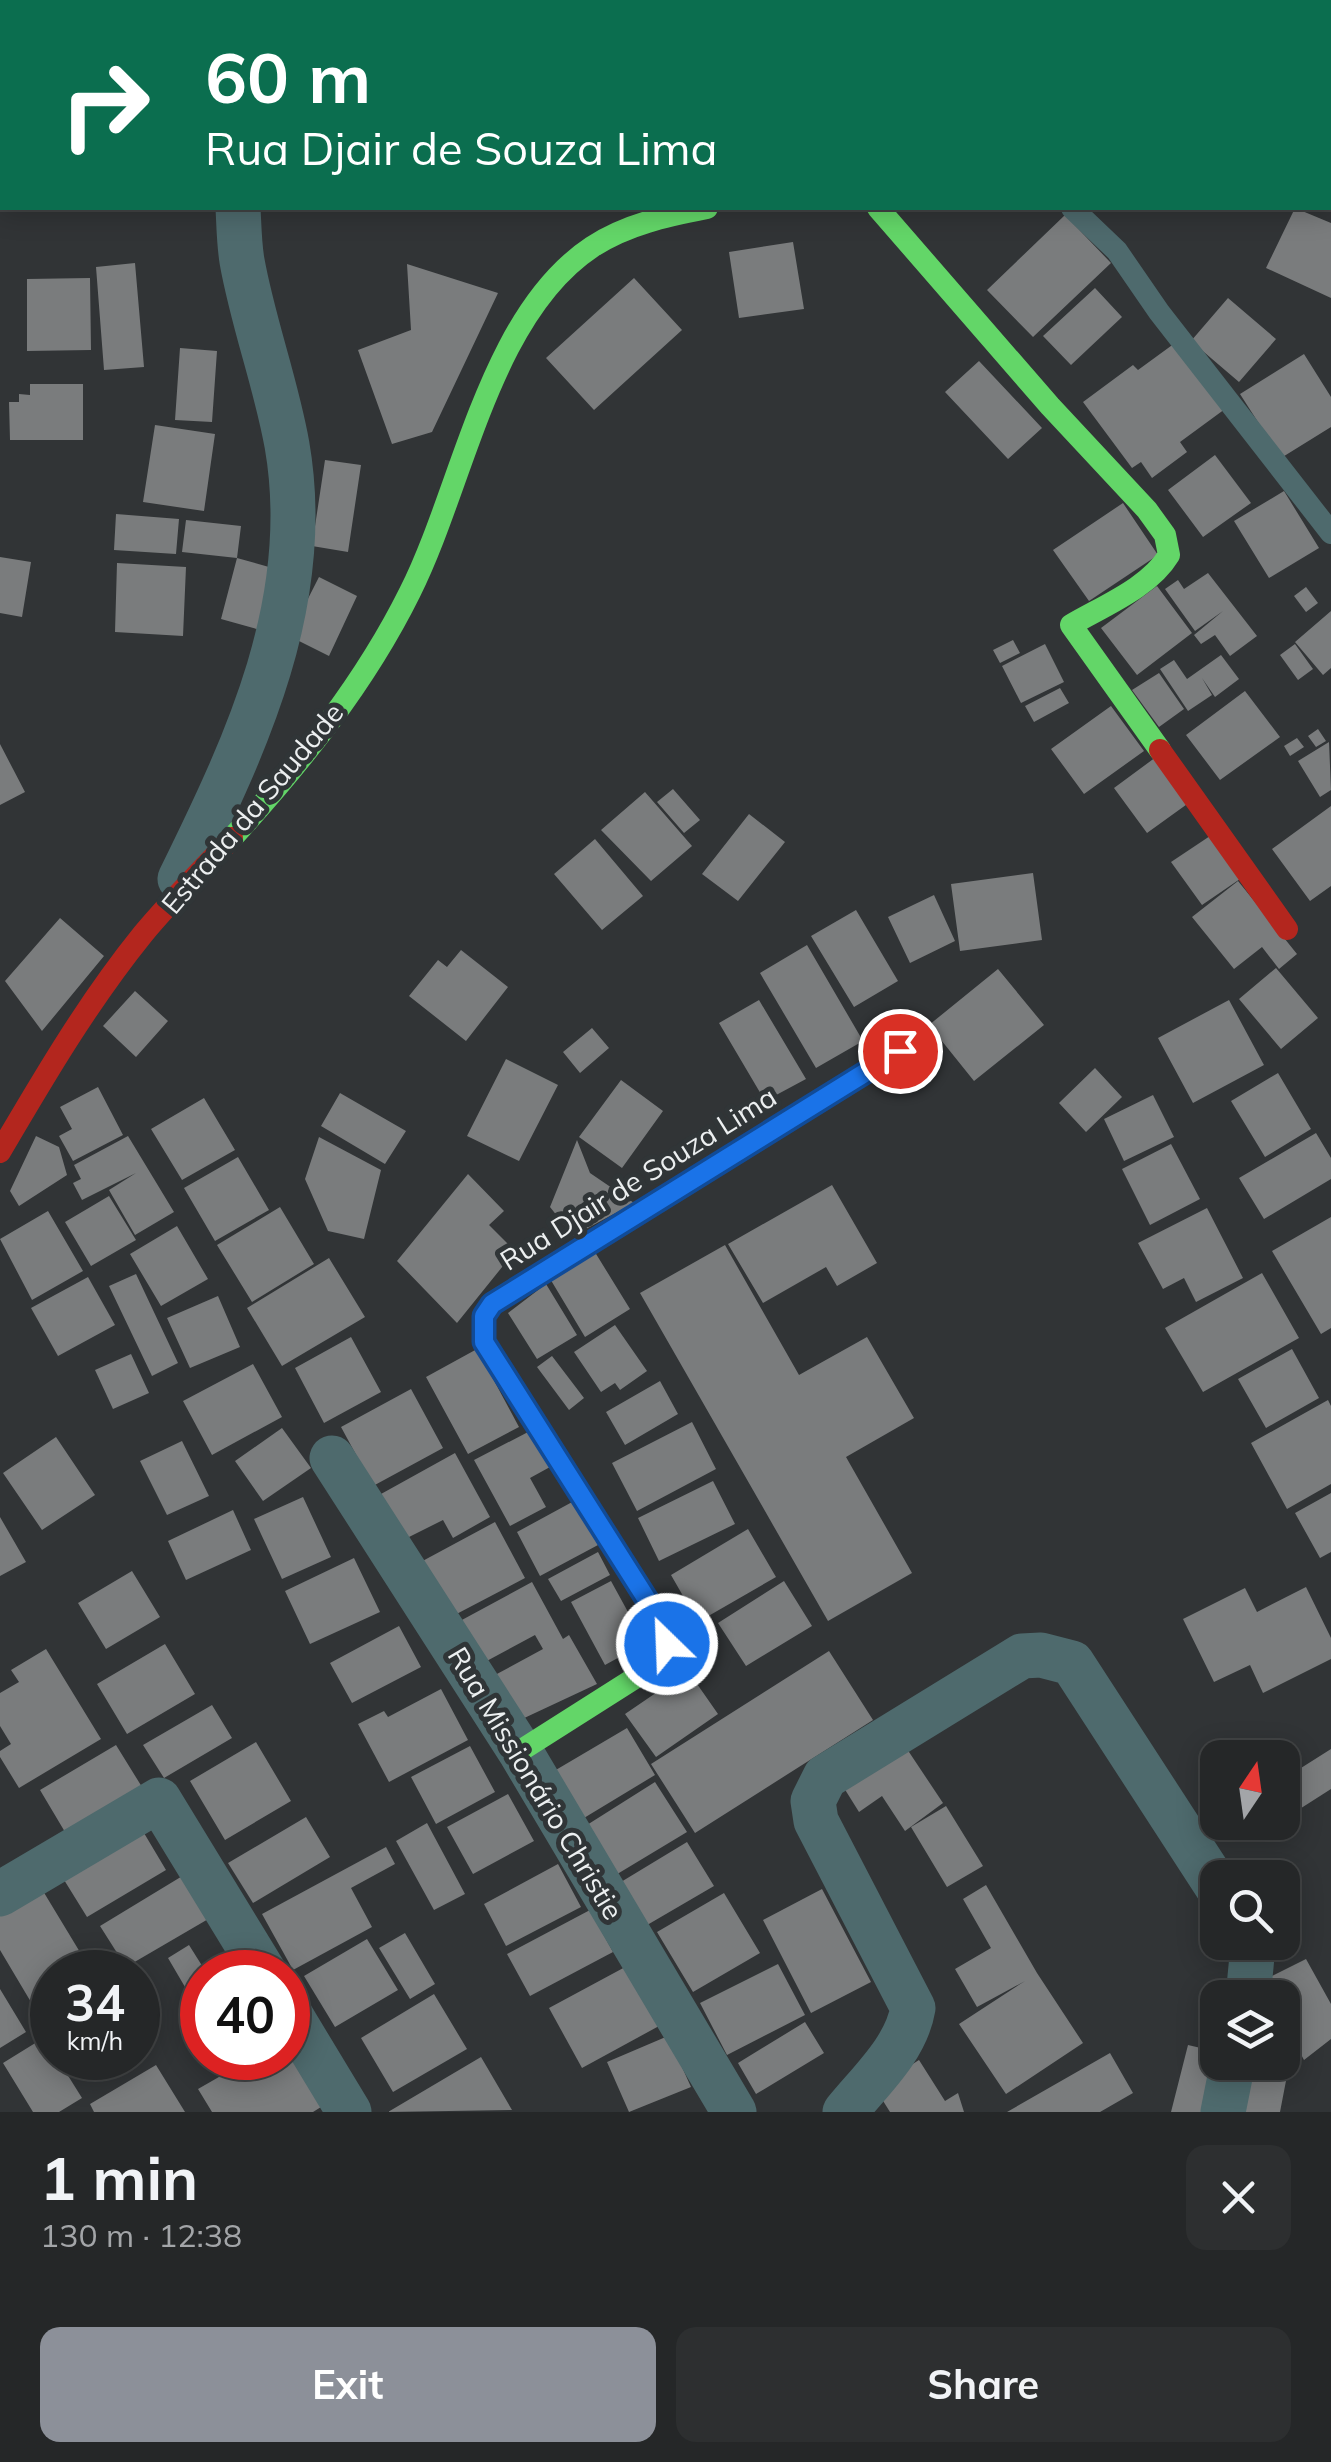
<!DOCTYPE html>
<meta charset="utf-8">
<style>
:root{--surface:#252728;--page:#2d2f30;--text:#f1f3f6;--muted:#a3a5a8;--line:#424445;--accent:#8c9099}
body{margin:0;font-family:Mulish,sans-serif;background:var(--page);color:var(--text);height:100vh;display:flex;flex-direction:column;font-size:38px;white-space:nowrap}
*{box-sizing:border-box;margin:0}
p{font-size:32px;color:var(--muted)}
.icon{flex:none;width:55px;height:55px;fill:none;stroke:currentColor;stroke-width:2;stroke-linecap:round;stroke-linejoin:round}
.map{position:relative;height:2112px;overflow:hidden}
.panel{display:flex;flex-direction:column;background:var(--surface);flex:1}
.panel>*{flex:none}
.hud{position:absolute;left:0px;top:0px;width:1332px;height:210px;box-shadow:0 5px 25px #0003,0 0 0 2px var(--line);background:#0b6e4f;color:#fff;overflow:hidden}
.needle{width:65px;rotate:13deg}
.tools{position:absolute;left:1200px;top:1740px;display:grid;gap:20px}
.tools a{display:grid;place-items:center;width:100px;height:100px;border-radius:20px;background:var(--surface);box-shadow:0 5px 25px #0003,0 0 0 2px var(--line);font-size:50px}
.speed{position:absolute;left:30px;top:1950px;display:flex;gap:20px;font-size:50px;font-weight:700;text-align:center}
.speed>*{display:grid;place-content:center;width:130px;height:130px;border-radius:50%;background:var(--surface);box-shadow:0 5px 25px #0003,0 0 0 2px var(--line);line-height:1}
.speed small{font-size:25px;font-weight:400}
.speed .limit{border:15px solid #d22;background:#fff;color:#111}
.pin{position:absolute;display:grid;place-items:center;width:85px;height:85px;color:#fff;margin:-42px;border:5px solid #fff;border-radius:50%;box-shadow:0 2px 10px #0007}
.me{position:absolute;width:110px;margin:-55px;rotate:336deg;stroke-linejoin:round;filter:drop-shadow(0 0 8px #0008)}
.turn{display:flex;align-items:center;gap:35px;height:210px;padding:0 40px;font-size:45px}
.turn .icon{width:130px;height:130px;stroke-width:2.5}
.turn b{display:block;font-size:70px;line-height:85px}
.round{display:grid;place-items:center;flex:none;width:105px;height:105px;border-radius:20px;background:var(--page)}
.head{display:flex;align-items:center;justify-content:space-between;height:170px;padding:0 40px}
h1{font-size:60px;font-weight:700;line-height:75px}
.action{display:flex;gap:20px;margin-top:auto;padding:20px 40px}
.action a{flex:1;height:115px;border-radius:20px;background:var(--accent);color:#fff;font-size:40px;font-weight:700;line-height:115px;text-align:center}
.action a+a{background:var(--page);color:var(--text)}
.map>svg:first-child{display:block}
.building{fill:#7a7c7d}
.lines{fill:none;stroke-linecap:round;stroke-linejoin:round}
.lane{stroke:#4e6a6d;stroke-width:22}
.street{stroke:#4e6a6d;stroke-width:45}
.fast{stroke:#63d668;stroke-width:22}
.jam{stroke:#b3261e;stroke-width:22}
.route-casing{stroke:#114b97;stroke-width:25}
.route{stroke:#1a73e8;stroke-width:18}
.labels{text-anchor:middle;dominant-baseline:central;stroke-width:10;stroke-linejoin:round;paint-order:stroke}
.street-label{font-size:28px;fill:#eceff0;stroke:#303537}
</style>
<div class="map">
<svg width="1331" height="2112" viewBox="0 0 1331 2112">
<rect width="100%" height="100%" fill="#313436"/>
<path class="building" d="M1295 208 1331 223V298L1266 268Z
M1065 215 1111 263 1033 337 987 290Z
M793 242 804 309 739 318 729 252Z
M135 263 144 367 104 370 96 267Z
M407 264 498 293 432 432 392 444 358 350 411 330Z
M90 278 91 350 27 351V279Z
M634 278 682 330 594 410 546 358Z
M1095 288 1122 317 1071 365 1043 336Z
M1228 298 1276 339 1239 382 1191 341Z
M1175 343 1225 409 1180 442 1187 452 1152 478 1141 462 1132 468 1083 402 1133 365 1138 370Z
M180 348 217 351 212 422 175 420Z
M1304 354 1331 397V427L1281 458 1240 394Z
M979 361 1042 428 1008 459 945 392Z
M30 384H83V440H10L9 402H19V394L30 395Z
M155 425 215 434 204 511 143 502Z
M1215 455 1251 503 1203 537 1168 490Z
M325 460 361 465 348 552 312 546Z
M1284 491 1319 548 1269 578 1234 521Z
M1123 503 1158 555 1089 601 1053 550Z
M116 514 179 519 176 554 114 550Z
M186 520 241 526 237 558 276 569 260 630 221 619 237 558 182 552Z
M0 557 31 562 22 617 0 613Z
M117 563 186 567 183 636 115 632Z
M1208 573 1257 636 1230 656 1215 635 1201 644 1194 635 1223 611 1195 631 1165 589 1178 580 1184 589Z
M319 577 357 596 329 656 289 636Z
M1157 586 1192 633 1137 675 1101 628Z
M1306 587 1318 603 1306 612 1294 596Z
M1331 611V668L1323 675 1295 642Z
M1013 640 1020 653 1000 663 993 650Z
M1045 644 1064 682 1021 703 1002 666Z
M1295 644 1313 669 1298 680 1280 655Z
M1221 655 1239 679 1215 697 1202 678 1212 695 1188 711 1160 669 1174 660 1187 679Z
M1159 673 1184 709 1159 727 1132 690Z
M1060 688 1069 703 1034 722 1025 706Z
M1245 691 1280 737 1220 780 1186 735Z
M1111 706 1144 751 1084 794 1051 749Z
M1318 729 1326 741 1316 747 1308 736Z
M1297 738 1304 747 1290 756 1284 746Z
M1329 742 1331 790 1320 797 1298 761Z
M0 744 25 792 0 805Z
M1156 757 1190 802 1147 833 1114 788Z
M673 789 700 820 684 833 657 802Z
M645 792 692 846 651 881 601 830Z
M1331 806V886L1310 901 1272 849Z
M749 814 785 842 738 901 702 874Z
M1210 836 1240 879 1202 905 1171 862Z
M595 839 643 896 602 930 554 874Z
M1033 873 1042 940 960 951 951 884Z
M1238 881 1297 954 1279 969 1262 947 1234 969 1192 917Z
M934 895 955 941 910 963 888 917Z
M856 910 898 981 854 1007 811 936Z
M60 918 104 956 42 1031 5 981Z
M807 945 863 1041 816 1068 760 973Z
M461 950 508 987 466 1041 409 996 438 960 447 967Z
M1276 968 1318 1018 1281 1049 1239 999Z
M998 969 1044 1025 974 1081 929 1025Z
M135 991 168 1021 136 1057 103 1026Z
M759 1000 806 1079 765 1101 719 1023Z
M1229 1000 1264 1065 1193 1103 1158 1038Z
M592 1028 609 1048 580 1073 563 1052Z
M506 1059 558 1085 519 1161 467 1136Z
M1095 1068 1122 1097 1086 1132 1059 1103Z
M1278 1073 1311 1129 1265 1157 1231 1101Z
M621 1080 663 1111 622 1168 579 1137Z
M98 1087 123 1135 73 1161 59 1136 72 1129 60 1107Z
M340 1093 406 1131 385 1164 321 1126Z
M1153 1095 1174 1137 1124 1161 1104 1119Z
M204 1098 235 1150 182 1180 151 1129Z
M1316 1133 1331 1158V1179L1264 1219 1239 1178Z
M36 1136 59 1147 67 1175 19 1206 10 1191Z
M128 1136 174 1212 135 1235 109 1190 136 1173 82 1200 73 1183 81 1179 74 1165Z
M319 1137 381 1170 364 1239 328 1231 305 1179Z
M577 1140 590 1173 634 1203 573 1236 550 1207Z
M1171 1144 1200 1199 1150 1225 1122 1169Z
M238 1157 269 1210 215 1241 184 1188Z
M468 1174 504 1211 489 1225 515 1251 457 1323 397 1261Z
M832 1185 877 1263 837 1286 826 1267 763 1303 728 1244Z
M109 1196 136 1240 91 1266 65 1222Z
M280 1207 314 1264 252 1302 217 1245Z
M1207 1208 1243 1278 1196 1302 1184 1278 1163 1289 1138 1243Z
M48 1211 83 1271 32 1300 0 1239Z
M1331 1217V1328L1321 1334 1272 1251Z
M177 1226 208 1279 161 1306 130 1254Z
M725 1245 799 1375 867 1337 914 1418 846 1457 912 1573 828 1621 640 1293Z
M593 1249 630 1309 585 1337 549 1277Z
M329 1258 365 1317 282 1366 247 1308Z
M1262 1273 1299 1338 1203 1392 1165 1328Z
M136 1274 178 1363 152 1376 109 1286Z
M88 1277 115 1325 58 1356 31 1308Z
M546 1284 577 1335 537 1359 508 1313Z
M218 1296 240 1347 190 1368 167 1318Z
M615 1325 647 1371 620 1390 615 1383 601 1392 574 1352Z
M351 1337 381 1392 324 1423 295 1368Z
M477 1349 519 1427 468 1454 426 1377Z
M1292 1349 1319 1398 1266 1428 1238 1379Z
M131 1354 149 1393 113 1409 95 1370Z
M552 1356 584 1398 569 1410 537 1367Z
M253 1364 282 1417 212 1455 183 1401Z
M660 1381 678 1414 625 1445 606 1412Z
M411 1389 443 1448 373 1486 341 1427Z
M1328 1400 1331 1406V1484L1287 1509 1251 1443Z
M692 1422 716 1469 637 1511 612 1463Z
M282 1428 311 1468 263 1501 235 1461Z
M530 1431 550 1467 530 1478 546 1507 510 1526 474 1460Z
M56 1437 95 1495 42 1530 3 1473Z
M182 1441 209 1496 167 1515 140 1461Z
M455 1453 490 1517 453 1538 443 1520 405 1539 381 1494Z
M713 1481 735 1524 659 1561 638 1518Z
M1331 1493V1552L1320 1558 1295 1513Z
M303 1497 331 1557 282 1579 254 1519Z
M574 1501 598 1545 540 1576 517 1532Z
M233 1510 251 1550 186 1580 168 1541Z
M0 1517 26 1562 0 1576Z
M495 1522 525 1578 447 1619 417 1564Z
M748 1529 776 1577 698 1622 671 1575Z
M598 1552 610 1575 561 1601 548 1579Z
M354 1558 380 1612 310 1644 285 1591Z
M132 1571 160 1617 106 1649 78 1603Z
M611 1581 645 1643 605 1665 571 1602Z
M784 1581 812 1626 746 1666 718 1623Z
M532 1582 563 1639 569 1635 597 1684 520 1720 495 1675 543 1649 535 1635 483 1663 460 1621Z
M1306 1587 1331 1638V1659L1263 1693 1250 1665 1214 1682 1183 1619 1245 1588 1257 1612Z
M399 1626 421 1667 352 1703 330 1663Z
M165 1644 195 1694 127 1734 97 1684Z
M46 1649 101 1739 19 1788 0 1757V1751L11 1744 0 1726V1693L19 1682 11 1670Z
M829 1651 873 1720 695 1833 651 1764Z
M688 1671 718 1714 656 1757 625 1714Z
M441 1689 468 1740 389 1782 358 1724 384 1711 388 1717Z
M212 1705 232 1738 164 1778 143 1745Z
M627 1728 655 1775 579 1821 549 1774Z
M901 1740 943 1803 905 1831 882 1796 859 1812 839 1780Z
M256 1742 291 1801 225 1840 190 1781Z
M116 1745 142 1787 65 1832 40 1790Z
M470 1746 495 1792 436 1824 411 1777Z
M1331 1749V1789L1295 1812 1282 1794V1780Z
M655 1782 687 1832 609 1879 579 1830Z
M508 1794 534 1841 473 1874 447 1827Z
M946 1806 983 1866 947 1887 911 1827Z
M306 1817 330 1857 253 1903 228 1863Z
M427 1823 465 1894 434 1910 396 1841Z
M141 1828 166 1870 87 1917 61 1875Z
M687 1842 714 1886 642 1928 616 1885Z
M386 1847 395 1864 351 1888 372 1927 293 1970 262 1914Z
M558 1864 581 1907 506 1946 484 1904Z
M184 1875 210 1918 126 1967 100 1926Z
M986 1885 1037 1973 1083 2043 1006 2094 959 2024 1025 1981 977 2007 955 1969 991 1948 963 1899Z
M822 1889 871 1982 811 2013 763 1920Z
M43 1891 92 1972H52V2025L47 2029 0 1950V1916Z
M724 1893 760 1953 693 1992 657 1932Z
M590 1910 613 1952 530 1996 507 1954Z
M405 1933 435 1984 410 1999 379 1948Z
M367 1939 398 1990 335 2027 304 1976Z
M189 1945 206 1972H202V2016L168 1958Z
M1306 1959 1331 2004V2039L1304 2060 1282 2018V1998H1272L1264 1980Z
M778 1964 805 2015 727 2055 700 2003Z
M627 1966 659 2026 582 2068 549 2008Z
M0 1989 26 2032 0 2048Z
M434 1994 467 2049 393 2092 361 2038Z
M805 2022 824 2053 756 2094 738 2063Z
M668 2036 691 2087 629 2112 607 2062Z
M45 2037 52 2049V2058H57L82 2098 59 2112H33L3 2063Z
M1188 2045 1218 2052 1203 2112H1171Z
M288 2051 321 2107 313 2112H212L198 2089 252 2058H288Z
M1110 2053 1133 2093 1100 2112H1007Z
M481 2057 512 2110 388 2112Z
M1282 2059 1290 2060 1280 2112H1241L1251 2062H1282Z
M919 2060 945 2101 958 2093 964 2112H890L875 2088Z
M156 2065 185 2112H94L90 2104Z"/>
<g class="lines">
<path class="lane" d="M1072 208 1117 251 1159 312 1331 533"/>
<path class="street" d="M292 2 293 0
M1042 2V0
M1074 2 1075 0
M180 879C247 743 314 600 287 445 276 383 253 323 242 261 239 243 239 225 238 208
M332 1458 520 1751 734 2112
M0 1894 159 1800 264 1972
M1248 1998 1252 1956 1249 1942
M288 2011 349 2112
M845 2112C871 2080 906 2049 913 2008L816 1821 813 1801 825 1777 1022 1656 1041 1655 1072 1663 1218 1888
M1223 2112 1233 2062"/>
<path class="fast" d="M878 208 1050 406 1147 510 1165 535 1169 555C1149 588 1103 606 1071 625L1160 750
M232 838C300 764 365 683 410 592 463 487 489 315 592 247 627 224 667 216 707 208
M520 1751 657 1664 667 1644 663 1625 484 1342V1315L492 1303 900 1051"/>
<path class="jam" d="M1160 750 1287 929
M0 1152C44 1077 88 1002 143 934 171 900 202 870 232 838"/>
</g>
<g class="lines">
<defs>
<path id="route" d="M667 1644 663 1625 484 1342V1316L492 1304 900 1051"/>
</defs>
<use href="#route" class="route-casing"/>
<use href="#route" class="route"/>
</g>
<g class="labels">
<g class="street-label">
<text transform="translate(252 808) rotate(-50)">Estrada da Saudade</text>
<text transform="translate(638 1178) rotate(-32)">Rua Djair de Souza Lima</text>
<text transform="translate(536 1783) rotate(59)">Rua Missionário Christie</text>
</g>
</g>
</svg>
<div class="tools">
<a><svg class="needle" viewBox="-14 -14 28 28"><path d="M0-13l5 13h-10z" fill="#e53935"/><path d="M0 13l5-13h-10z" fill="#a3a5a8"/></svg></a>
<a><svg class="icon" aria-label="search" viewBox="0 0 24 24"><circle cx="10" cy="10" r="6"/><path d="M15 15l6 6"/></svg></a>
<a><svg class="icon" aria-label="layers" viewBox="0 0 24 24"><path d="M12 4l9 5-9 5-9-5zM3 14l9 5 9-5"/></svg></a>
</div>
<div class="speed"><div>34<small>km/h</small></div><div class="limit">40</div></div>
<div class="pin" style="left:900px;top:1051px;background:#d93025"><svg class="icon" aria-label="arrive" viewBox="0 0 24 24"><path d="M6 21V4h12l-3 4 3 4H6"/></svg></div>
<svg class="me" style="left:667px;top:1644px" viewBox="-20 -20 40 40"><circle r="17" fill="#1a73e8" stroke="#fff" stroke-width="3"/><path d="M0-11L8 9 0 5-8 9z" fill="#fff"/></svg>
<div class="hud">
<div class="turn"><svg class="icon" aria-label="right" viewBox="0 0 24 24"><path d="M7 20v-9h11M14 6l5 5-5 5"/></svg><div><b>60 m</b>Rua Djair de Souza Lima</div></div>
</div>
</div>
<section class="panel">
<div class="head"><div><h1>1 min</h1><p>130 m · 12:38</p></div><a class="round"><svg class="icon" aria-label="close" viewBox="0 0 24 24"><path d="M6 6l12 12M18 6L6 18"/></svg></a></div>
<div class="action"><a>Exit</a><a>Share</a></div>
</section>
